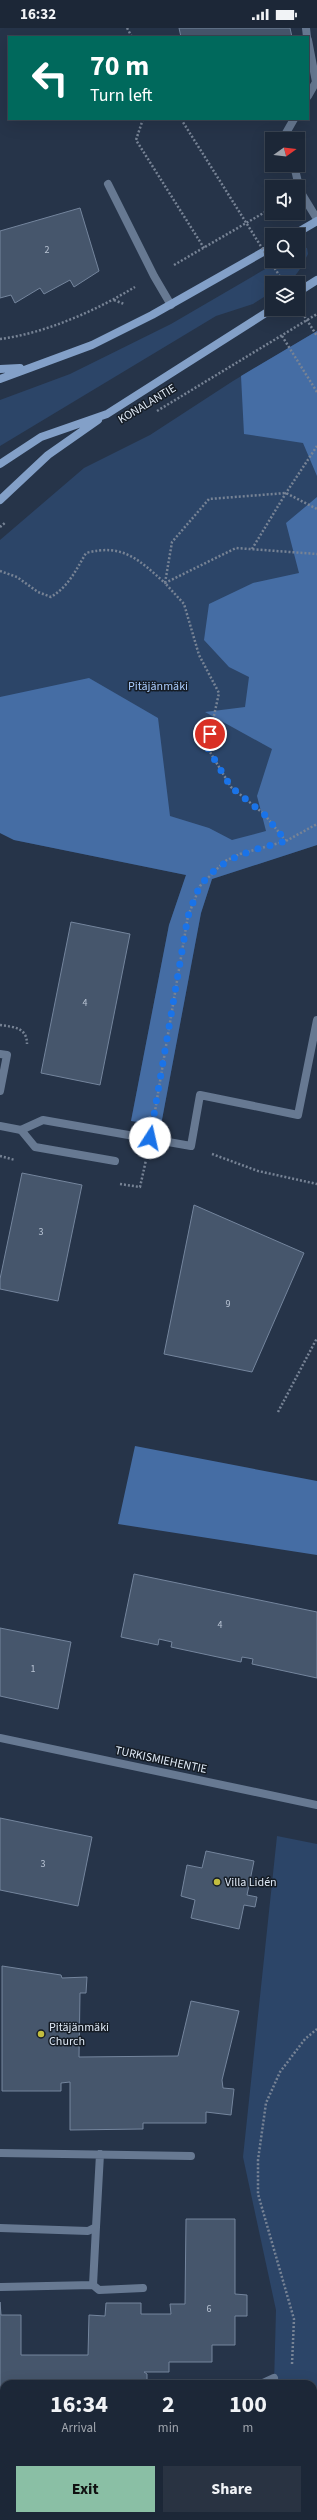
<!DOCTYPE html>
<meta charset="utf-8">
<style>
:root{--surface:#1c2737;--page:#293342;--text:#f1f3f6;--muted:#a0a5ad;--line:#3a4452;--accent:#8abfa5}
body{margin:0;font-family:"Source Sans 3",sans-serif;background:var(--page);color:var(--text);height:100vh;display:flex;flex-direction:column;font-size:15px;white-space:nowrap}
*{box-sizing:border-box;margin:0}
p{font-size:13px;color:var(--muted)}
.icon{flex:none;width:22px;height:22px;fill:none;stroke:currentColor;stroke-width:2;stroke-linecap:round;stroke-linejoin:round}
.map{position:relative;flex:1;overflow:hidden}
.sheet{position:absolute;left:0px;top:2352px;width:317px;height:140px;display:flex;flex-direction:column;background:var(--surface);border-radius:12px 12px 0 0;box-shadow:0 4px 16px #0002,0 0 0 1px var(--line)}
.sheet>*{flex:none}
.hud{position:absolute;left:8px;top:8px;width:301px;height:84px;border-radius:0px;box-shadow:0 4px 16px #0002,0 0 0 1px var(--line);background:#00695c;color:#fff;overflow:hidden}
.needle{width:26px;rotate:75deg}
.buttons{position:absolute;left:265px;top:104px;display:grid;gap:8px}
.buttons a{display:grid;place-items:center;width:40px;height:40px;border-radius:0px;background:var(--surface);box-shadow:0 4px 16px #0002,0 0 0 1px var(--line);font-size:20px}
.pin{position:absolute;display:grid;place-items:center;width:34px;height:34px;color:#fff;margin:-17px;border:2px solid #fff;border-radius:50%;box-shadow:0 1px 4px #0007}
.me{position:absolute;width:44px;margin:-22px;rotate:10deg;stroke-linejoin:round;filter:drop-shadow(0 0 3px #0008)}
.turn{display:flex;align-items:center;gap:14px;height:84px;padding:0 16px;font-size:18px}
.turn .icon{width:52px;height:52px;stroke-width:2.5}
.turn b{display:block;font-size:28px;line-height:34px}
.eta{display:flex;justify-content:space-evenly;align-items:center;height:68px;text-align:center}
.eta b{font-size:24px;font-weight:700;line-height:28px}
.primary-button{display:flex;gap:8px;margin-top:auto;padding:8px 16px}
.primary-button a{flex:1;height:46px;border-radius:0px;background:var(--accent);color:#111;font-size:16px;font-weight:700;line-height:46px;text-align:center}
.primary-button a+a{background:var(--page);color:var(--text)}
.status{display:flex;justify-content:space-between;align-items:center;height:28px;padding:0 20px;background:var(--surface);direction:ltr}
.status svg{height:11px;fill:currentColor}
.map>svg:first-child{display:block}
.green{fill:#2c4568}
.forest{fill:#456da4}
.building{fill:#46566c;stroke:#74859d}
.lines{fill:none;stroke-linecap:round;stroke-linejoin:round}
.path{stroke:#778395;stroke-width:2.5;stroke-dasharray:2 2;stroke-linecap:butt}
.lane{stroke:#677992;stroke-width:8}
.street{stroke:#677992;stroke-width:8}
.secondary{stroke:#83a0c8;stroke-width:8}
.path-bridge{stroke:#778395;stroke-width:2.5;stroke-dasharray:2 2;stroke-linecap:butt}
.route{stroke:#1a73e8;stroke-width:7;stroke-dasharray:0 12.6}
.poi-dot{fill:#c2bd3f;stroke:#151c25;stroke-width:1.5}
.labels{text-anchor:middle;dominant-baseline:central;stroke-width:3;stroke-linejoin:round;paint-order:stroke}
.number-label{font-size:10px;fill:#b9c4d4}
.street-label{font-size:12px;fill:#dfe9f6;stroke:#151c25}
.park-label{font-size:12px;fill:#abcdfe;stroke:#151c25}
.poi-label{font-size:12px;fill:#dfe9f6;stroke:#151c25;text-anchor:start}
</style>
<div class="status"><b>16:32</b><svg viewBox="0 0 49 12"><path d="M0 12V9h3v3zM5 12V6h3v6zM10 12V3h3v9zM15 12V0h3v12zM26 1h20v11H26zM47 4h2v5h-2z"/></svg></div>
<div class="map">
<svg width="317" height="2492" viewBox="0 0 317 2492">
<rect width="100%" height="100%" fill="#263449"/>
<path class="green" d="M303 219 307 220 308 226C298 245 295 255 272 255V264L253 276 216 288 0 418V372L70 346 171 296 279 233H298V222Z
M317 303V817L212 851 201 885 161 1097 131 1093 169 897 186 847 14 812 0 805V512L84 440 150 407 233 353Z
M277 1808 317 1816V2492H271V2488H313V2356H274L276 2282 243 2129Z"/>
<path class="forest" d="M317 303V448L303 415 244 406 241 348Z
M317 469V817L212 851 201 885 161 1097 131 1093 169 897 186 847 14 812 0 805V669L89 650 158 690 170 788 209 800 232 812 266 803 257 768 272 721 205 684 245 679 249 649 229 639 204 612 209 576 253 555 299 545 286 495Z
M135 1418 317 1453V1527L118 1496Z"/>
<path class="building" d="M179 0H290L292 9H181Z
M80 180 99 243 74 259 70 252 44 266 40 260 15 275 11 267 0 270V203Z
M71 894 130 906 100 1057 41 1045Z
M22 1145 82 1157 58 1273 0 1261V1251Z
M194 1177 304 1225 252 1344 164 1326Z
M134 1546 317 1584V1650L252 1636 253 1631 248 1630 242 1629 241 1634 171 1619 172 1614 159 1611 158 1617 121 1609Z
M0 1600 71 1614 58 1681 0 1668Z
M0 1790 92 1809 78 1878 0 1862Z
M206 1823 254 1833 247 1867 257 1869 255 1879 244 1877 239 1901 191 1890 195 1872 181 1868 187 1837 202 1840Z
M2 1938 61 1947 62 1950 87 1949 86 1965H80L79 2029 178 2028 191 1973 239 1983 222 2052 223 2060 234 2061 231 2087 206 2084V2095H143V2101L70 2102V2054L61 2055V2063H2Z
M186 2191H235V2266L247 2267V2288H235V2317H212V2334H169V2344H144L147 2346V2356H4V2380H0V2274L1 2287H21V2327H88L89 2287 105 2288 106 2275H141V2286H171L170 2276H185Z
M0 2453H4V2488H17V2492H0Z
M113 2488H140L141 2492H114Z"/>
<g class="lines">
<path class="path" d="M127 0 132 9
M143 91 136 112 204 220
M174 237 272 180
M114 272 124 276
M282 308 317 364
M0 311C46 305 95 283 135 259
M157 383 317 286
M0 499 6 494
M252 521 286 465 317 418
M0 543 17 549 38 564 51 569C69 558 76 542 86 525 123 515 139 532 165 555L236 520 317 526
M286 813 264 786 231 759 207 719 219 665 199 627 184 576 165 555 172 514 209 471 286 465 317 481
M0 997C13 999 27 999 27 1016
M154 1089 188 888 200 858 225 833 240 826 286 813 317 796
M212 1126 258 1143 317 1156
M0 1128 15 1132
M120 1156 140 1159 146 1132
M278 1384 317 1310
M292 2336 294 2291 258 2166V2132L266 2075 280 2044 305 2011 317 2001
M283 2492 285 2488"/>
<path class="lane" d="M306 0 307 9
M308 12 316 54 308 68
M287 111 286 105 294 91
M294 137 300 163 317 191
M108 156 154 248 171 277
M0 1026 7 1027 0 1063
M115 1133 35 1119 21 1102 43 1092 191 1118 200 1067 298 1087 317 992
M0 2125 191 2128
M96 2199 93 2257 99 2262 143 2260
M0 2200 88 2203 96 2199 100 2126
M1 2259 93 2257
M101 2488 102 2492"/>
<path class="street" d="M0 1098 21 1102
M0 1710 317 1777
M261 2356 274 2350
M0 2415H4"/>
<path class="secondary" d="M293 207 317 193
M298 264 317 252
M0 341 20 340
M0 351 92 317 152 287 272 219
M0 436 41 409 107 386 272 281
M0 472 48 427 98 392"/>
<path class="path-bridge" d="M181 91 284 255
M298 278 317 308"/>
</g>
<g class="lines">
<path class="route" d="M150 1110 188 888C192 879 195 866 201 857 222 828 254 822 286 813L264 786 231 759 207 719 210 706"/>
</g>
<g class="poi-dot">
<circle cx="217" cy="1854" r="4"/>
<circle cx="41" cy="2006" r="4"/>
</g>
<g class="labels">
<g class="number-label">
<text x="47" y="222">2</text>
<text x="85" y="975">4</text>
<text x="41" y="1204">3</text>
<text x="228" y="1276">9</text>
<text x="220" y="1597">4</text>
<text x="33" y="1641">1</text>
<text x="43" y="1836">3</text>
<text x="209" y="2281">6</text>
</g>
<g class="street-label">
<text transform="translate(147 376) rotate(-31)">KONALANTIE</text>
<text transform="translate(161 1732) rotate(12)">TURKISMIEHENTIE</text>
</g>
<g class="park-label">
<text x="158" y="658">Pitäjänmäki</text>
</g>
<g class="poi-label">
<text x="225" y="1854">Villa Lidén</text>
<text x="49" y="1999">Pitäjänmäki<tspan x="49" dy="14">Church</tspan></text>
</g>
</g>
</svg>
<div class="buttons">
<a><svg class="needle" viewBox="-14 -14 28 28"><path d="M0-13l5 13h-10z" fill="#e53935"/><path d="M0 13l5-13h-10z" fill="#a0a5ad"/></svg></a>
<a><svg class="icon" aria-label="sound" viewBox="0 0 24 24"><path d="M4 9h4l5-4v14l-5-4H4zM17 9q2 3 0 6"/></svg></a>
<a><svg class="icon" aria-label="search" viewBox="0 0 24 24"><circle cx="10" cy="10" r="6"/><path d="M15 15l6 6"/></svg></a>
<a><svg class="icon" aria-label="layers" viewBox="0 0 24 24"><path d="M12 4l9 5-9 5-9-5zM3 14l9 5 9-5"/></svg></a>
</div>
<div class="pin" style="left:210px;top:706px;background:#d93025"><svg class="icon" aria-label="arrive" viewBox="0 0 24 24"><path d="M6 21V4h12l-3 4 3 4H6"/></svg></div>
<svg class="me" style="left:150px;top:1110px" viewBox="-20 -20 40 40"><circle r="19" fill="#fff"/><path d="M0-13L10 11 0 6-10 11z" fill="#1a73e8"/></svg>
<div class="hud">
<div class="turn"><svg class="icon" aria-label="left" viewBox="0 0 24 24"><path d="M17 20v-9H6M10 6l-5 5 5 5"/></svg><div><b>70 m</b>Turn left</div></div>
</div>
<section class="sheet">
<div class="eta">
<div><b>16:34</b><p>Arrival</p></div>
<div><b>2</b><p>min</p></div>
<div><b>100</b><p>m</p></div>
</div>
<div class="primary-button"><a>Exit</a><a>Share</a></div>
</section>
</div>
